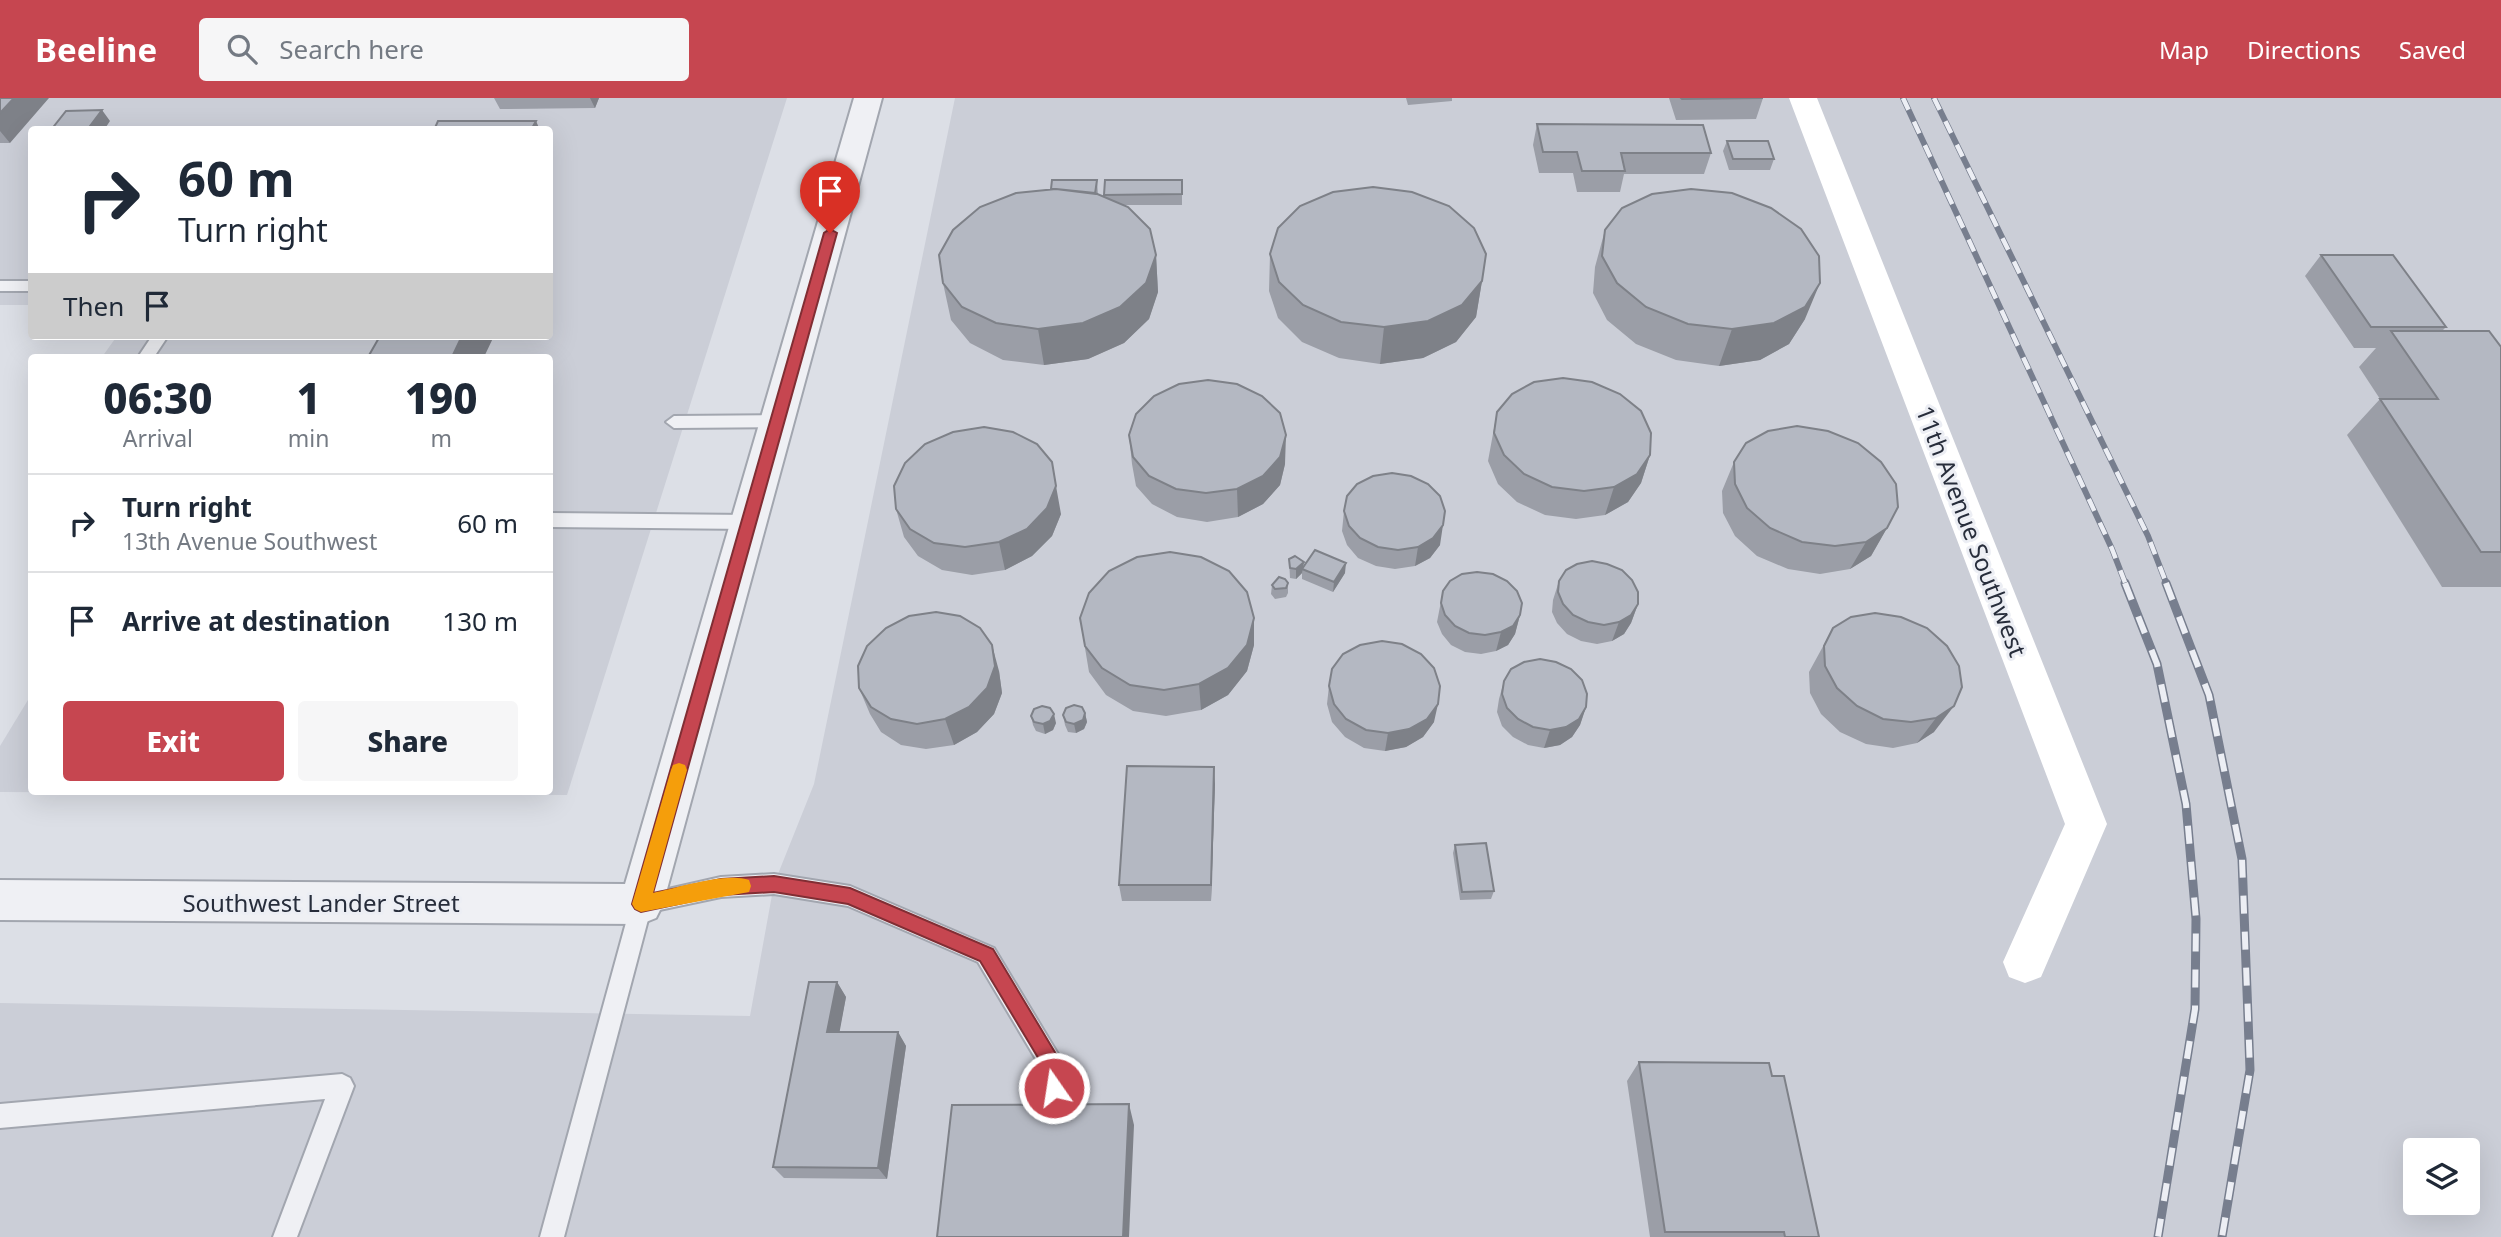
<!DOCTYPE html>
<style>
:root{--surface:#fff;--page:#f6f6f7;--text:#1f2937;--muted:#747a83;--line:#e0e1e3;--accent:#c64650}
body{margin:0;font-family:"Noto Sans",sans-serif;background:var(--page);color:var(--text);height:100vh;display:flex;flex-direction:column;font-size:26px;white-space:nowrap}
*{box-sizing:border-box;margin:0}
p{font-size:23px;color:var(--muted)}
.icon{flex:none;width:38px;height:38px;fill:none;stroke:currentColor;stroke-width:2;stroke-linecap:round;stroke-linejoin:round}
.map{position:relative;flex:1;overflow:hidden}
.sheet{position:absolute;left:28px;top:256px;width:525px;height:441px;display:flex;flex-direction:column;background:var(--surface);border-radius:7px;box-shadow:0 7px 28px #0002}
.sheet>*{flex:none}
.guide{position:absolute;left:28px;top:28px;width:525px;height:214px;border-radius:7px;box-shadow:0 7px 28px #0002;background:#fff;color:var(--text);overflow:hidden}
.controls{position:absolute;left:2403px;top:1040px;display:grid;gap:14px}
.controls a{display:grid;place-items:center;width:77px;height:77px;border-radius:7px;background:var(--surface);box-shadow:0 7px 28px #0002;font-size:35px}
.pin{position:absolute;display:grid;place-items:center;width:60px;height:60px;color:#fff;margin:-72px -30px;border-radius:50% 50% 50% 0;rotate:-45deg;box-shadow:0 0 7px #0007}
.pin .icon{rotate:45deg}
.me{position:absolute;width:77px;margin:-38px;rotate:347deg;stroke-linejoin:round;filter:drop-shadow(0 0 5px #0008)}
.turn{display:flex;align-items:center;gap:24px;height:147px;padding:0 35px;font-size:32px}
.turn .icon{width:91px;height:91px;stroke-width:2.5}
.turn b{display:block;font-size:49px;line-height:60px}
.then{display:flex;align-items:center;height:66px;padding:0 35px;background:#0003;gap:14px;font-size:26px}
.eta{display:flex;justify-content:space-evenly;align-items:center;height:119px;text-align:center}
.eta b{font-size:42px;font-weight:800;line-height:49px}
.primary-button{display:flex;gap:14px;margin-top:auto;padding:14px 35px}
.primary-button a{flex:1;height:80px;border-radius:7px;background:var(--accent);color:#fff;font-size:28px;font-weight:800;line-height:80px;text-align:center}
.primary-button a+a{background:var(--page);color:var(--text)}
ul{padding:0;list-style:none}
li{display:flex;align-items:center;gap:21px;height:98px;padding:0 35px;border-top:2px solid var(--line)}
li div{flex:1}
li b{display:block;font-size:26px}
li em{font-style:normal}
header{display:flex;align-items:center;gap:42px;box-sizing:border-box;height:98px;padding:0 35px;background:var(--accent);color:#fff}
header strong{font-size:33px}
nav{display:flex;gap:38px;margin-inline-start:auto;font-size:24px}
.search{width:490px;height:63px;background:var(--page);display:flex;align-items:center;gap:18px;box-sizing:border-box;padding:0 24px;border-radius:7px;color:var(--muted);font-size:26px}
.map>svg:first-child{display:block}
.built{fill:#cbced7;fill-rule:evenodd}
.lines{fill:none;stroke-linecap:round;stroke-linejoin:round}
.lane-casing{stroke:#a2a6af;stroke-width:4}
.street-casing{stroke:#a2a6af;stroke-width:4}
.lane{fill:#eff0f4;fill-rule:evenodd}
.street{fill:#eff0f4;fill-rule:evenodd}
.secondary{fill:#fff;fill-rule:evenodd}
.rail-far1-casing{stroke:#777e8e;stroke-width:6}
.rail-casing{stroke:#777e8e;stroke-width:9}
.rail-far1{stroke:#eceef4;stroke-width:4.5;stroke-dasharray:13;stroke-linecap:butt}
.rail{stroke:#eceef4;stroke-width:6;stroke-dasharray:18;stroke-linecap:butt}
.wall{fill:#9b9ea7}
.shaded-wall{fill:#7e8188}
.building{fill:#b4b8c2;stroke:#7e8188;stroke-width:2}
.route{fill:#c64650;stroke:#812e34;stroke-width:2}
.slow{fill:#f59e0b}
.labels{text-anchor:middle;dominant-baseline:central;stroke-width:6;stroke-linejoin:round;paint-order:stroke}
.street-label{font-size:24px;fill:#272d3b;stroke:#eceef4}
</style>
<header>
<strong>Beeline</strong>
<div class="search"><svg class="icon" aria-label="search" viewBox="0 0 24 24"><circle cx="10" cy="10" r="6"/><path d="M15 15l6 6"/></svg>Search here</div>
<nav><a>Map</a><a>Directions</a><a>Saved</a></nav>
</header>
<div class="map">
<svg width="2501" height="1139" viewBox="0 0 2501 1139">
<rect width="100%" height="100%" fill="#dcdfe6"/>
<path class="built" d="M0 0H787L567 697 0 694V648L31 597 32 693H550V259H102L117 238H550V32H32L31 207H0Z
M955 0H2501V1139H0V905L750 918 774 786 814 686ZM2415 1052H2468V1104H2415Z"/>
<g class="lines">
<defs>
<path id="lane" d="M0 183H32V193H0Z
M152 238H168L154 259H138Z
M777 317 785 323 777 329 674 330 666 324 674 318Z
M550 415 749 417 755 419 758 424 755 429 749 431 550 429Z
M774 776 850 788 994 850 1067 971 1065 1027 1061 1035 1053 1039 1045 1035 1041 1027 1043 973 978 864 848 808 774 796 721 799 650 814 564 1139H540L633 799 721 779Z
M342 976 350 980 354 988 297 1139H273L325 1001 0 1030V1006Z"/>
<path id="street" d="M854 0H882L663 806 656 820 641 826 0 822V782L625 786Z"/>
</defs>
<use href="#lane" class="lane-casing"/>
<use href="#street" class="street-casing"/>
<use href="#lane" class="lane"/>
<use href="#street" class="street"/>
<path class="secondary" d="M1789 0H1817L2107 726 2041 879 2025 885 2009 879 2003 864 2065 726Z"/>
<defs>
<path id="rail-far1" d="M1903 0 2112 451 2126 487
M1934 0 2148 438 2167 487"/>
<path id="rail" d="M2125 485 2157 566 2186 706 2196 821 2195 911 2158 1139
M2166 485 2209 597 2242 761 2250 972 2222 1139"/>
</defs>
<use href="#rail-far1" class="rail-far1-casing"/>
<use href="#rail" class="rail-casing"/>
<use href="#rail-far1" class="rail-far1"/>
<use href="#rail" class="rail"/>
</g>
<path class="wall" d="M0 0 10 45H0Z
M494 0H599L595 10 500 11Z
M1406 0H1452V3L1408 7Z
M1669 0H1763L1756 21 1676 22Z
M1537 26 1711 55 1704 76H1624L1620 94H1577L1573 75H1539L1533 47Z
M1727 43 1774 61 1770 72H1729L1723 53Z
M1097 82 1098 97 1104 99V97L1182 82V107H1123L1156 157 1158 194 1149 221 1124 245 1088 261 1044 267 1003 262 970 245 951 222 943 185 1051 91Z
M1605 132 1805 221 1789 246 1760 262 1719 268 1676 262 1636 246 1607 222 1593 195 1595 169Z
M1270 156 1482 183 1476 219 1456 244 1423 260 1380 266 1339 260 1302 244 1278 220 1269 193Z
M2321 157 2446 229 2442 233 2501 249V489H2442L2347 337 2380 301 2359 269 2376 250H2354L2305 178Z
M1497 314 1650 357 1641 385 1628 404 1605 417 1576 421 1545 417 1517 404 1498 386 1488 363Z
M1129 337 1285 366 1280 387 1263 406 1238 419 1207 424 1177 419 1152 406 1136 388 1132 366Z
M1734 364 1887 430 1871 458 1850 471 1820 476 1788 471 1757 458 1735 438 1723 415 1722 393Z
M896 411 1061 416 1052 438 1032 458 1005 472 972 477 942 472 918 458 904 439Z
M1344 413 1440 447 1430 460 1415 468 1395 471 1376 468 1358 460 1347 447 1342 433Z
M1289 461 1304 464 1303 469 1345 475 1333 494 1302 481V475L1296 481 1290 480Z
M1559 483 1638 506 1631 525 1624 536 1612 543 1597 546 1581 543 1567 536 1557 525 1552 514 1553 502Z
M1288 485V495L1286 499 1275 501 1271 496 1272 487Z
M1443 493 1520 517 1515 536 1508 547 1496 553 1481 556 1465 554 1451 547 1442 536 1437 524Z
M1080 520 1254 547 1247 573 1228 597 1201 612 1166 618 1133 613 1106 597 1089 574Z
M1833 530 1947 548 1934 634 1917 645 1893 650 1866 646 1840 634 1821 616 1810 595 1809 574Z
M999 573 1002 595 994 616 977 634 954 647 926 651 901 647 881 634 870 616 859 590Z
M1504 583 1586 609 1580 627 1572 639 1560 647 1544 650 1528 647 1513 639 1502 628 1497 614 1499 601Z
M1329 588 1434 624 1423 639 1406 649 1385 653 1364 650 1345 639 1332 624 1327 606Z
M1085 615 1087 624 1084 631 1076 635 1068 634 1065 627 1063 617Z
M1031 618 1056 625 1053 632 1045 636 1036 633 1033 627Z
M1215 686 1211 803H1122L1119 787Z
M1455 747 1494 793 1491 801 1460 802 1453 755Z
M837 884 846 899 839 934H898L906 948 887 1081 784 1080 773 1069Z
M1639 964 1772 978 1819 1139H1650L1627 983Z"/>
<path class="shaded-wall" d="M14 0H49L10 45 0 33V15Z
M590 0H599L595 10Z
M102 12 110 23 104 32H87Z
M536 23 540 32H531Z
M1156 157 1158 194 1149 221 1124 245 1088 261 1044 267 1038 231Z
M1482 183 1476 219 1456 244 1423 260 1380 266 1384 229Z
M1820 185 1805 221 1789 246 1760 262 1719 268 1732 231Z
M462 238H494L484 259H452Z
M1286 337 1285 366 1280 387 1263 406 1238 419 1237 391Z
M1650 357 1641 385 1628 404 1605 417 1614 389Z
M1056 388 1061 416 1052 438 1032 458 1005 472 999 444Z
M1443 427 1440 447 1430 460 1415 468 1418 449Z
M1887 430 1871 458 1850 471 1866 444Z
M1304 464 1302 475 1296 481V471Z
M1346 465 1345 475 1333 494 1334 484Z
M1638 506 1631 525 1624 536 1612 543 1619 524Z
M1520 517 1515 536 1508 547 1496 553 1501 534Z
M1254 520V547L1247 573 1228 597 1201 612 1199 586Z
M992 547 999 573 1002 595 994 616 977 634 954 647 945 621Z
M1438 606 1434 624 1423 639 1406 649 1385 653 1388 635Z
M1954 608 1934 634 1917 645 1936 620Z
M1586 609 1580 627 1572 639 1560 647 1544 650 1550 632Z
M1085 615 1087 624 1084 631 1076 635 1074 626Z
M1054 616 1056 625 1053 632 1045 636 1043 626Z
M1214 669 1215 686 1211 803V787Z
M837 884 846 899 837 948 827 934Z
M898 934 906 948 887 1081 878 1070Z
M1129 1006 1134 1027 1129 1139H1123Z"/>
<path class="building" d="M0 0H14L0 15Z
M1681 0H1763L1682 1Z
M102 12 87 32H51L66 13Z
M438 23H536L531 32H434Z
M1537 26 1703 27 1711 55H1621L1625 73H1582L1577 54H1543Z
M156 29H196L194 32H154Z
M1727 43H1768L1774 61H1733Z
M1052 82H1097L1095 96 1056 91H1051Z
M1105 82H1182V96L1104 97Z
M1373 89 1412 94 1449 108 1474 130 1486 156 1482 183 1462 207 1428 223 1384 229 1341 224 1303 207 1279 184 1270 156 1278 130 1300 108 1333 94Z
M1056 91 1095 95 1128 109 1150 131 1156 157 1146 185 1120 209 1083 225 1038 231 996 225 962 209 943 185 939 157 953 132 980 109 1016 95Z
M1691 91 1732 95 1771 110 1801 131 1819 158 1820 185 1805 209 1774 225 1732 231 1688 226 1646 209 1617 185 1602 158 1605 132 1622 110 1652 96Z
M2321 157H2393L2446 229H2371Z
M2391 233H2489L2501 249V454H2481L2380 301H2438Z
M380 238H462L452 259H368Z
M1563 280 1592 284 1620 296 1641 313 1651 335 1650 357 1637 376 1614 389 1584 393 1552 389 1524 376 1504 357 1494 335 1497 314 1512 296 1534 284Z
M1208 282 1237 286 1262 298 1280 315 1286 337 1280 359 1263 378 1237 391 1206 395 1176 391 1149 378 1133 359 1129 337 1136 316 1154 298 1179 286Z
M1797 328 1828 333 1858 345 1881 364 1896 386 1898 409 1887 430 1866 444 1835 448 1802 444 1770 430 1747 410 1735 386 1734 364 1746 345 1768 333Z
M984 329 1013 334 1037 346 1052 364 1056 388 1047 410 1027 431 999 444 965 449 934 445 910 431 896 411 894 388 905 365 925 346 953 334Z
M1392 375 1411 378 1428 386 1440 398 1445 413 1443 427 1433 440 1418 449 1398 452 1378 449 1360 440 1349 428 1344 413 1347 398 1357 386 1373 378Z
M1315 452 1346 465 1334 484 1302 471Z
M1170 454 1201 459 1229 473 1247 494 1254 520 1247 547 1228 570 1199 586 1164 592 1130 587 1102 570 1085 548 1080 520 1089 495 1109 473 1137 459Z
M1295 458 1304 464 1296 471 1290 470 1289 461Z
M1592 463 1607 466 1622 472 1632 482 1638 494V506L1631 517 1619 524 1604 527 1588 524 1573 517 1563 506 1558 494 1559 483 1566 472 1577 466Z
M1477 474 1493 476 1507 483 1517 493 1522 505 1520 517 1513 528 1501 534 1485 537 1469 535 1455 528 1445 517 1441 505 1443 493 1450 483 1462 476Z
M1279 479 1285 481 1288 485 1286 490 1275 491 1272 487Z
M936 514 960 518 980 530 992 547 995 568 987 590 969 609 945 621 917 626 891 621 871 609 859 590 858 568 867 548 886 530 909 518Z
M1875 515 1901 519 1927 530 1947 548 1959 568 1962 589 1954 608 1936 620 1911 624 1883 621 1857 608 1837 590 1825 568 1824 548 1833 530 1851 519Z
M1382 543 1402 546 1421 556 1434 570 1440 588 1438 606 1427 621 1409 631 1388 635 1366 632 1346 621 1334 606 1329 588 1332 571 1343 556 1360 547Z
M1540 561 1556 564 1571 571 1582 582 1587 596 1586 609 1579 621 1566 629 1550 632 1533 629 1518 621 1507 610 1502 596 1504 583 1511 571 1524 564Z
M1074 607 1082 609 1085 615 1083 622 1074 626 1066 624 1063 617 1066 610Z
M1042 608 1050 610 1054 616 1050 623 1043 626 1034 624 1031 618 1034 611Z
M1127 668 1214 669 1211 787H1119Z
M1486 745 1494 793 1462 794 1455 747Z
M809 884H837L827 934H898L878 1070 773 1069Z
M1639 964 1769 965 1772 978H1784L1819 1139H1785L1784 1134H1665Z
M1129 1006 1123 1139H937L952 1007Z"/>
<path class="route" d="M830 131 837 135 653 795 721 781 774 778 850 790 993 851 1065 971 1061 997 1054 999 1048 997 1045 990 1046 973 980 863 848 806 774 794 721 797 641 814 635 811 632 806 824 135Z"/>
<path class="slow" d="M679 665 685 667 687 672 653 795C677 790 726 774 749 782L751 788 749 794 641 814 635 811 632 806 671 672 673 667Z"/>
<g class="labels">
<g class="street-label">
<text transform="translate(1972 433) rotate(69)">11th Avenue Southwest</text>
<text x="321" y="804">Southwest Lander Street</text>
</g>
</g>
</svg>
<div class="controls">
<a><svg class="icon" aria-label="layers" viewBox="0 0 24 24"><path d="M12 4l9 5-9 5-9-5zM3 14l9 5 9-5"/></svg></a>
</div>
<div class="pin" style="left:830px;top:135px;background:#d93025"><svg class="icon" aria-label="arrive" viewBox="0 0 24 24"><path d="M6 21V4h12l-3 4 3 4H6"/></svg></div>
<svg class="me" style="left:1054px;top:990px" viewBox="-20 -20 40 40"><circle r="17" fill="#c64650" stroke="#fff" stroke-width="3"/><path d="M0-11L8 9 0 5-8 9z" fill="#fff"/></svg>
<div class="guide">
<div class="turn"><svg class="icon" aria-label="right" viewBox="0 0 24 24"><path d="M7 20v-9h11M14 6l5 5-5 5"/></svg><div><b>60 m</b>Turn right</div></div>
<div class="then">Then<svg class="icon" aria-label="arrive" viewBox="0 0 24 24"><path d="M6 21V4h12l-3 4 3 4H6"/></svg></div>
</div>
<section class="sheet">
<div class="eta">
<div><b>06:30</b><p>Arrival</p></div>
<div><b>1</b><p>min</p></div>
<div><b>190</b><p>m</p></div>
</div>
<ul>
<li><svg class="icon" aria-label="right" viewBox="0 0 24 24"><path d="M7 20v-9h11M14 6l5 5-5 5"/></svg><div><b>Turn right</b><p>13th Avenue Southwest</p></div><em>60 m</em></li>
<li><svg class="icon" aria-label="arrive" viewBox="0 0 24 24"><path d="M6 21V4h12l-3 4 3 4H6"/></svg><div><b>Arrive at destination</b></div><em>130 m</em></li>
</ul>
<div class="primary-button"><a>Exit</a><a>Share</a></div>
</section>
</div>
